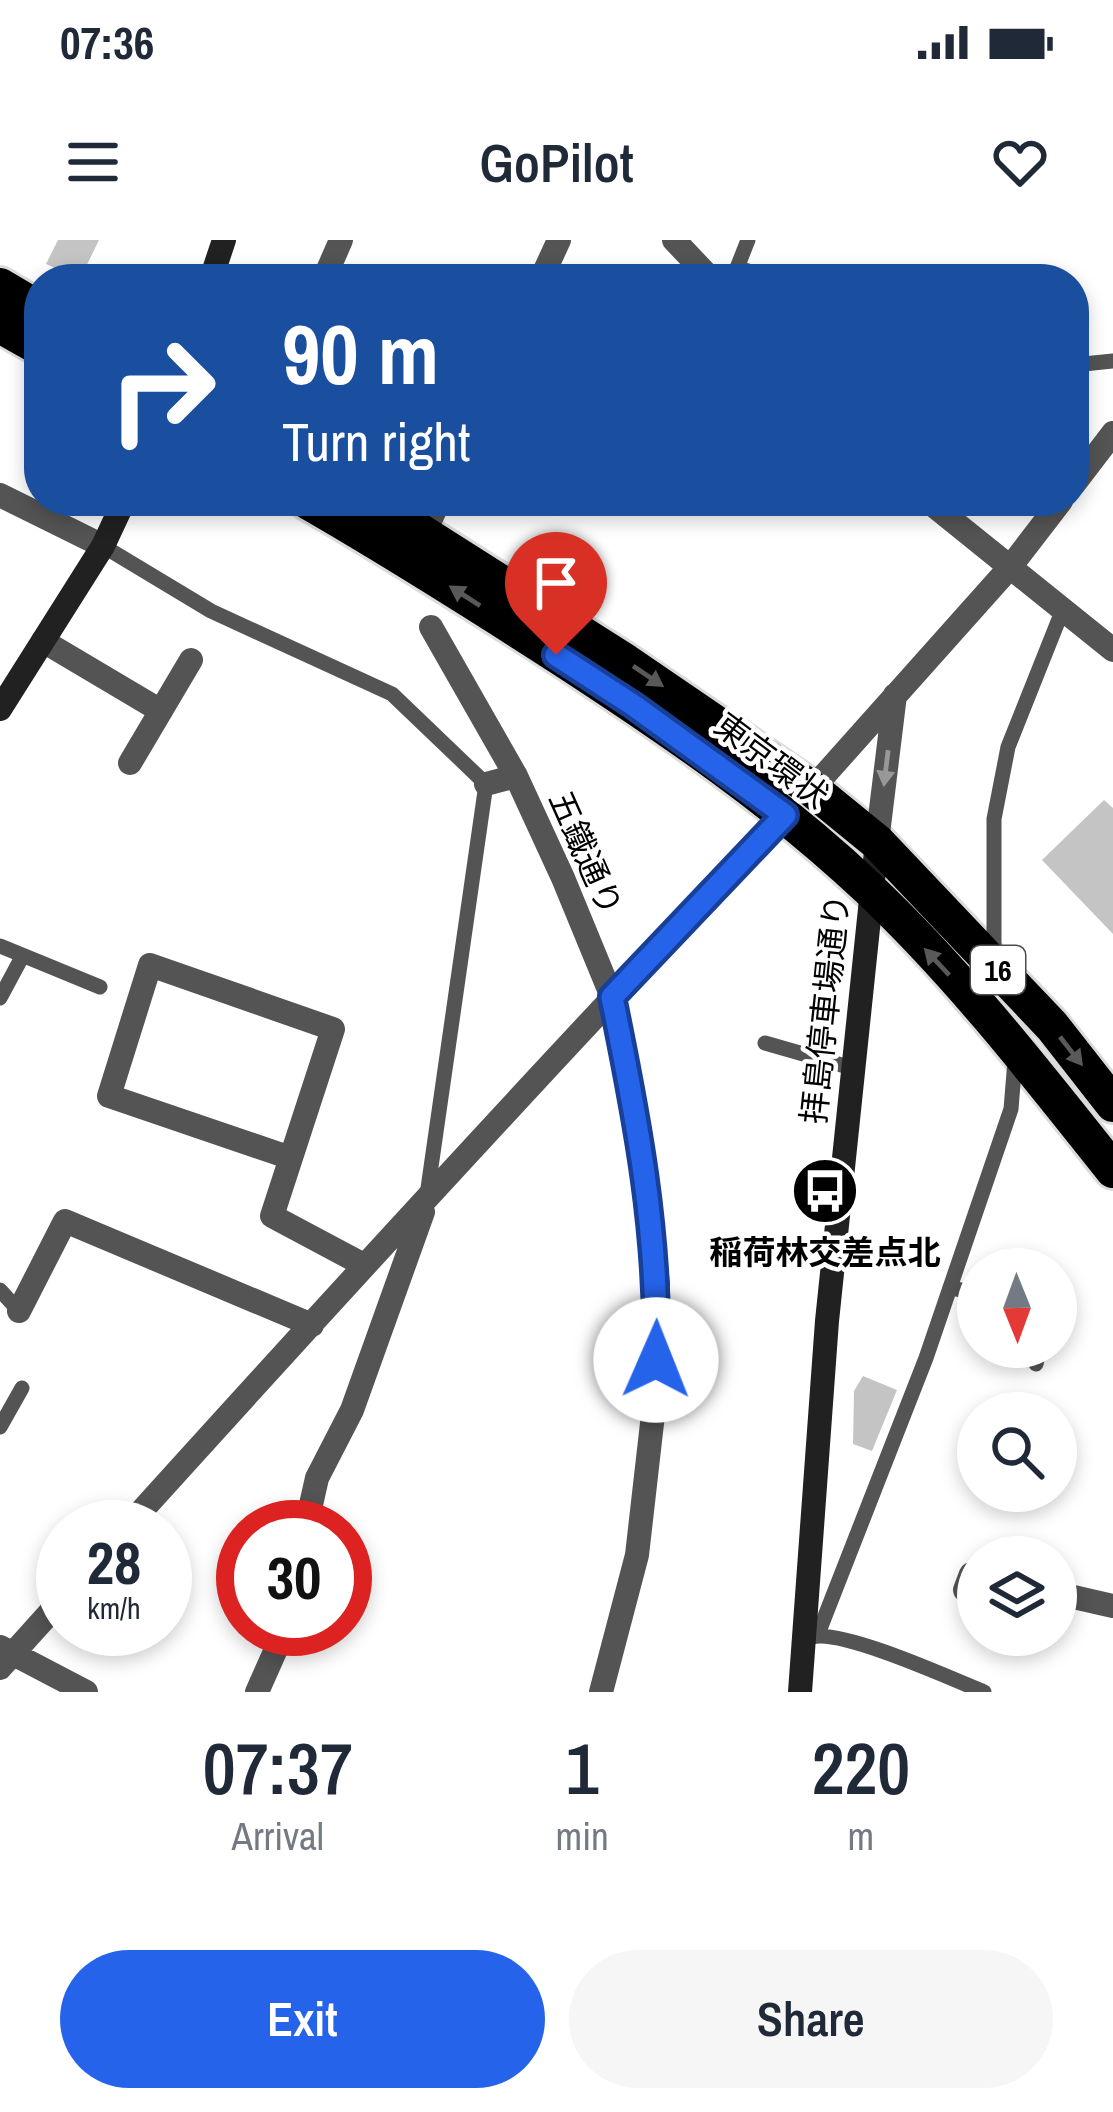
<!DOCTYPE html>
<meta charset="utf-8">
<style>
:root{--surface:#fff;--page:#f6f6f7;--text:#1f2937;--muted:#747a83;--accent:#2563eb}
body{margin:0;font-family:"Archivo Narrow","Noto Sans JP",sans-serif;background:var(--page);color:var(--text);height:100vh;display:flex;flex-direction:column;font-size:45px;white-space:nowrap}
*{box-sizing:border-box;margin:0}
p{font-size:39px;color:var(--muted)}
.icon{flex:none;width:66px;height:66px;fill:none;stroke:currentColor;stroke-width:2;stroke-linecap:round;stroke-linejoin:round}
.map{position:relative;height:1452px;overflow:hidden}
.side{display:flex;flex-direction:column;background:var(--surface);flex:1}
.side>*{flex:none}
.top-card{position:absolute;left:24px;top:24px;width:1065px;height:252px;border-radius:48px;box-shadow:0 6px 18px #0003;background:#1a4fa0;color:#fff;overflow:hidden}
.needle{width:78px;rotate:179deg}
.controls{position:absolute;left:957px;top:1008px;display:grid;gap:24px}
.controls a{display:grid;place-items:center;width:120px;height:120px;border-radius:50%;background:var(--surface);box-shadow:0 6px 18px #0003;font-size:60px}
.speed{position:absolute;left:36px;top:1260px;display:flex;gap:24px;font-size:60px;font-weight:700;text-align:center}
.speed>*{display:grid;place-content:center;width:156px;height:156px;border-radius:50%;background:var(--surface);box-shadow:0 6px 18px #0003;line-height:1}
.speed small{font-size:30px;font-weight:400}
.speed .limit{border:18px solid #d22;background:#fff;color:#111}
.pin{position:absolute;display:grid;place-items:center;width:102px;height:102px;color:#fff;margin:-123px -51px;border-radius:50% 50% 50% 0;rotate:-45deg;box-shadow:0 0 12px #0007}
.pin .icon{rotate:45deg}
.me{position:absolute;width:132px;margin:-66px;rotate:1deg;stroke-linejoin:round;filter:drop-shadow(0 0 9px #0008)}
.turn{display:flex;align-items:center;gap:42px;height:252px;padding:0 60px;font-size:54px}
.turn .icon{width:156px;height:156px;stroke-width:2.5}
.turn b{display:block;font-size:84px;line-height:102px}
.eta{display:flex;justify-content:space-evenly;align-items:center;height:204px;text-align:center}
.eta b{font-size:72px;font-weight:600;line-height:84px}
.button{display:flex;gap:24px;margin-top:auto;padding:24px 60px}
.button a{flex:1;height:138px;border-radius:72px;background:var(--accent);color:#fff;font-size:48px;font-weight:600;line-height:138px;text-align:center}
.button a+a{background:var(--page);color:var(--text)}
.status{display:flex;justify-content:space-between;align-items:center;height:84px;padding:0 60px;background:var(--surface);direction:ltr}
.status svg{height:33px;fill:currentColor}
header{display:flex;justify-content:space-between;align-items:center;height:156px;padding:0 60px;background:var(--surface);font-size:54px;font-weight:600}
.map>svg:first-child{display:block}
.building{fill:#c4c4c4}
.lines{fill:none;stroke-linecap:round;stroke-linejoin:round}
.highway-casing{stroke:#dbdbdb;stroke-width:42}
.lane{stroke:#545454;stroke-width:15}
.street{stroke:#545454;stroke-width:24}
.secondary{stroke:#212121;stroke-width:24}
.highway{stroke:#000;stroke-width:36}
.oneway{fill:#595959}
.oneway2{fill:#989898}
.route-casing{stroke:#184099;stroke-width:30}
.route{stroke:#2563eb;stroke-width:21}
.labels{text-anchor:middle;dominant-baseline:central;stroke-width:9;stroke-linejoin:round;paint-order:stroke}
.shield{fill:#fff;stroke:#4c4c4c;stroke-width:3}
.shield-label{font-size:30px;font-weight:bold;fill:#000}
.street-label{font-size:33px;fill:#000;stroke:#fff}
.poi-label{font-size:33px;font-weight:bold;fill:#000;stroke:#fff}
</style>
<div class="status"><b>07:36</b><svg viewBox="0 0 49 12"><path d="M0 12V9h3v3zM5 12V6h3v6zM10 12V3h3v9zM15 12V0h3v12zM26 1h20v11H26zM47 4h2v5h-2z"/></svg></div>
<header><svg class="icon" aria-label="menu" viewBox="0 0 24 24"><path d="M4 6h16M4 12h16M4 18h16"/></svg>GoPilot<svg class="icon" aria-label="heart" viewBox="0 0 24 24"><path d="M12 20l-8-8c-3-5 5-10 8-4 3-6 11-1 8 4z"/></svg></header>
<div class="map">
<svg width="1113" height="1452" viewBox="0 0 1113 1452">
<rect width="100%" height="100%" fill="#fff"/>
<path class="building" d="M58 0H99L80 39 46 24Z
M1104 560 1113 568V694L1042 620Z
M863 1136 897 1150 872 1211 853 1204 854 1151Z"/>
<g class="lines">
<defs>
<path id="highway" d="M0 46 39 69
M0 85 39 107
M307 261C394 311 479 365 563 419 669 488 776 561 868 648 958 733 1036 833 1113 930
M372 261 626 422 812 549 877 602 1052 786 1113 864"/>
</defs>
<use href="#highway" class="highway-casing"/>
<path class="lane" d="M737 28 778 39
M724 39 737 28 748 0
M1074 125 1113 121
M103 306 211 371 392 454 486 544 427 955
M0 706 100 747
M994 717V579L1008 507 1063 369
M0 758 22 717
M765 803 852 828
M950 1047 978 1055
M0 1050 19 1071
M1036 1124 1040 1107
M0 1187 22 1148
M818 1394 926 1118 1011 869 1015 820
M812 1397C842 1389 950 1438 984 1452"/>
<path class="street" d="M674 0 711 39
M324 39 341 0
M541 39 559 0
M1074 244 1113 193
M0 255 103 306
M928 261 1113 410
M425 292 439 261
M431 387 516 536 563 638 612 757 647 942 658 1044 655 1157 637 1315 601 1452
M43 401 161 471
M130 523 191 420
M486 544 516 536
M812 549 1011 326 1061 261
M877 602 895 455
M291 918 109 856 150 725 333 789 272 976 364 1025
M19 1071 65 981 312 1085
M127 1287C344 1047 562 809 785 575
M306 1287 317 1238 352 1170 423 972
M965 1350 971 1334 978 1335
M1056 1353 1113 1366
M0 1407 86 1452
M0 1428 63 1358
M257 1452 285 1389"/>
<path class="secondary" d="M211 39 224 0
M0 469 103 306 124 261
M800 1452 827 1081 877 602"/>
<use href="#highway" class="highway"/>
</g>
<defs><path id="oneway-solid" d="M-6-.8H1V-3.2L6.5 0L1 3.2V.8H-6Z" transform="scale(3)"/></defs>
<g class="oneway">
<use href="#oneway-solid" transform="translate(465 356) rotate(-147)"/>
<use href="#oneway-solid" transform="translate(648 436) rotate(34)"/>
<use href="#oneway-solid" transform="translate(937 722) rotate(-133)"/>
<use href="#oneway-solid" transform="translate(1071 811) rotate(52)"/>
</g>
<use class="oneway2" href="#oneway-solid" transform="translate(886 528) rotate(97)"/>
<g class="lines">
<defs>
<path id="route" d="M556 415 633 465 785 575 612 757C637 879 659 994 656 1120"/>
</defs>
<use href="#route" class="route-casing"/>
<use href="#route" class="route"/>
</g>
<defs>
<symbol id="bus-disc" viewBox="-11 -11 22 22"><circle r="9.5" fill="#000" stroke="#fff"/><path d="M-5-6H5V4H4V6H2V4H-2V6H-4V4H-5ZM-3.5-4V0h7V-4ZM-3.5 1.2v1.5H-2V1.2ZM2 1.2v1.5H3.5V1.2Z" fill="#fff"/></symbol>
</defs>
<g fill-rule="evenodd">
<use href="#bus-disc" x="787" y="913" width="76" height="76"/>
</g>
<g class="labels">
<rect class="shield" x="971" y="706" width="54" height="48" rx="9"/>
<g class="shield-label">
<text x="998" y="730">16</text>
</g>
<g class="street-label">
<text transform="translate(772 520) rotate(37)">東京環状</text>
<text transform="translate(586 613) rotate(66)">五鐵通り</text>
<text transform="translate(825 769) rotate(-84)">拝島停車場通り</text>
</g>
<g class="poi-label">
<text x="825" y="1012">稲荷林交差点北</text>
</g>
</g>
</svg>
<div class="controls">
<a><svg class="needle" viewBox="-14 -14 28 28"><path d="M0-13l5 13h-10z" fill="#e53935"/><path d="M0 13l5-13h-10z" fill="#747a83"/></svg></a>
<a><svg class="icon" aria-label="search" viewBox="0 0 24 24"><circle cx="10" cy="10" r="6"/><path d="M15 15l6 6"/></svg></a>
<a><svg class="icon" aria-label="layers" viewBox="0 0 24 24"><path d="M12 4l9 5-9 5-9-5zM3 14l9 5 9-5"/></svg></a>
</div>
<div class="speed"><div>28<small>km/h</small></div><div class="limit">30</div></div>
<div class="pin" style="left:556px;top:415px;background:#d93025"><svg class="icon" aria-label="arrive" viewBox="0 0 24 24"><path d="M6 21V4h12l-3 4 3 4H6"/></svg></div>
<svg class="me" style="left:656px;top:1120px" viewBox="-20 -20 40 40"><circle r="19" fill="#fff"/><path d="M0-13L10 11 0 6-10 11z" fill="#2563eb"/></svg>
<div class="top-card">
<div class="turn"><svg class="icon" aria-label="right" viewBox="0 0 24 24"><path d="M7 20v-9h11M14 6l5 5-5 5"/></svg><div><b>90 m</b>Turn right</div></div>
</div>
</div>
<section class="side">
<div class="eta">
<div><b>07:37</b><p>Arrival</p></div>
<div><b>1</b><p>min</p></div>
<div><b>220</b><p>m</p></div>
</div>
<div class="button"><a>Exit</a><a>Share</a></div>
</section>
